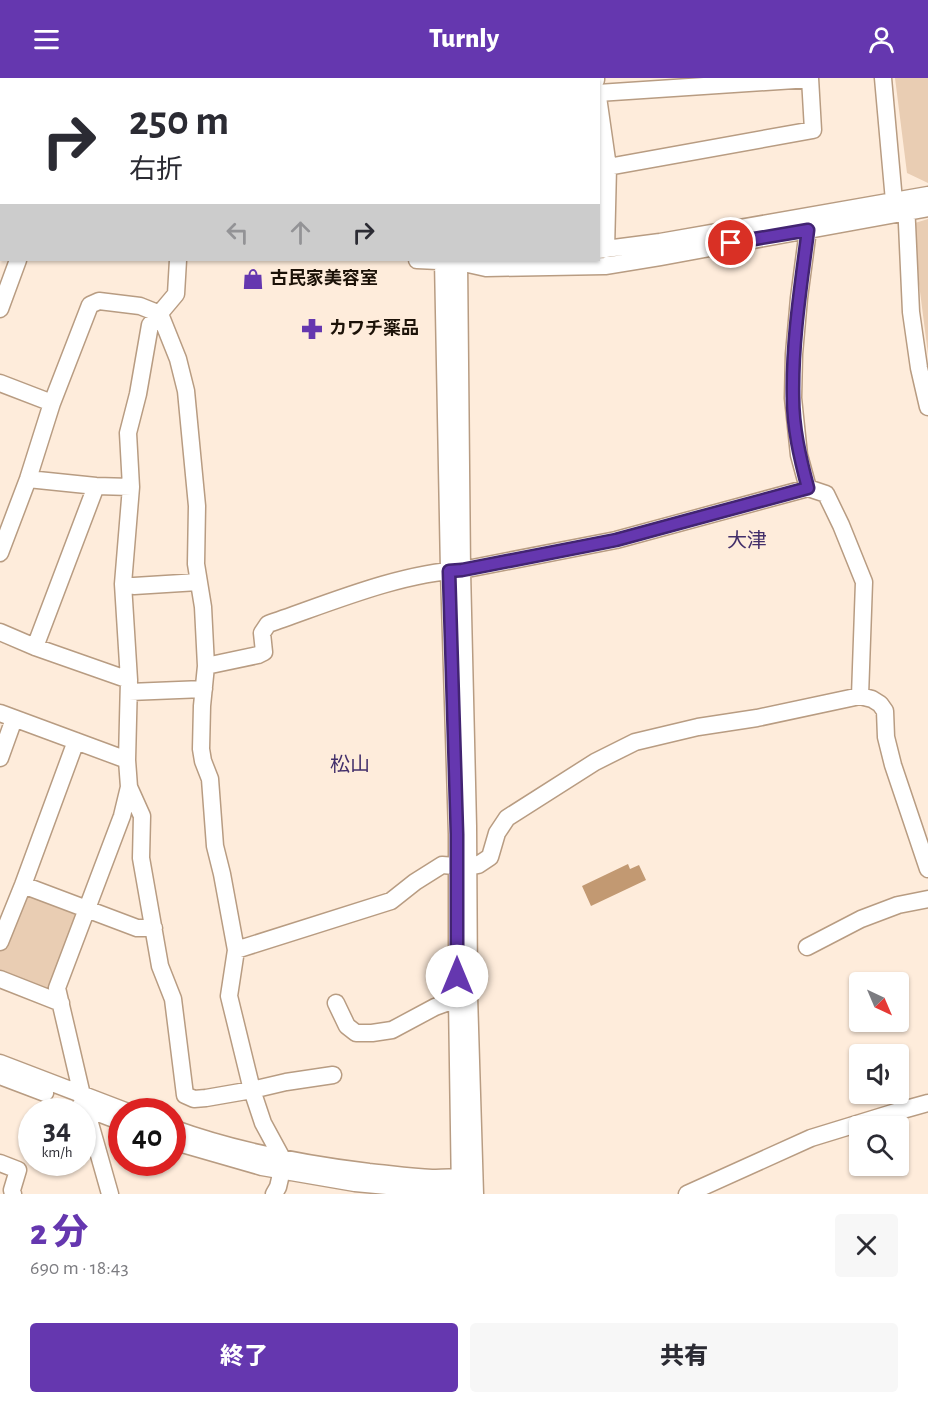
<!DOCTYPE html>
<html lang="ja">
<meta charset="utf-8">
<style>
:root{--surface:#fff;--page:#f7f7f7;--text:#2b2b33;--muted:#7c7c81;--accent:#6537af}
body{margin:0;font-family:"Alegreya Sans","Noto Sans JP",sans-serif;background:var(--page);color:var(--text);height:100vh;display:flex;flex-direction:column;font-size:22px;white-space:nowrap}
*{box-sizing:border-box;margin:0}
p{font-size:20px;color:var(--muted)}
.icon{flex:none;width:33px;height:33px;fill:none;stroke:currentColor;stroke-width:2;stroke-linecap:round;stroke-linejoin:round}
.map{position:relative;height:1116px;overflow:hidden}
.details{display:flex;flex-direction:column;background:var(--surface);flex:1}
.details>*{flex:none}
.hud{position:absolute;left:0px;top:0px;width:600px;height:183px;box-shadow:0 2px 4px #0004;background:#fff;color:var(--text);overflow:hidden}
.needle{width:39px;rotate:136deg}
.controls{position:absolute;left:849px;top:894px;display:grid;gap:12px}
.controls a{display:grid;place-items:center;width:60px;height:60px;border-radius:6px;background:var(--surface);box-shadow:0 2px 4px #0004;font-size:30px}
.speed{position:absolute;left:18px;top:1020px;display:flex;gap:12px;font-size:30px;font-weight:700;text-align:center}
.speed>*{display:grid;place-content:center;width:78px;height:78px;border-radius:50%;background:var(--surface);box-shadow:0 2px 4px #0004;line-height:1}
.speed small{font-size:15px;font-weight:400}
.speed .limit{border:9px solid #d22;background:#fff;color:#111}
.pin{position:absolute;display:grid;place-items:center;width:51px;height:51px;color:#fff;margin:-26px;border:3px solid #fff;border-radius:50%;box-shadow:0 2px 6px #0007}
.me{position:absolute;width:66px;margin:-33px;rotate:0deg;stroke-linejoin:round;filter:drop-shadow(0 0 4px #0008)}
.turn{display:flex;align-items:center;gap:21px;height:126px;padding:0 30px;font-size:27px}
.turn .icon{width:78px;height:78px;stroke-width:2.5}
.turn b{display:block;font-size:42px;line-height:51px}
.lanes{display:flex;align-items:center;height:57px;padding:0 30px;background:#0003;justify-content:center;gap:30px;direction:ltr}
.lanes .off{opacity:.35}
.round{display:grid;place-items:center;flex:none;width:63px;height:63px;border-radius:6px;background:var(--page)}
.summary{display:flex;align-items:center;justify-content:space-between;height:102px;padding:0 30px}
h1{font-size:36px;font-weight:800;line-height:45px;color:var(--accent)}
.action{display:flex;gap:12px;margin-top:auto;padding:12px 30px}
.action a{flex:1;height:69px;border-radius:6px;background:var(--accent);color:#fff;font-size:24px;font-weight:800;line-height:69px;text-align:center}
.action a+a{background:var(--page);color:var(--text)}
header{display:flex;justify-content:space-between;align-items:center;height:78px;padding:0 30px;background:var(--accent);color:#fff;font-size:27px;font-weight:800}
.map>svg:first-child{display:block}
.green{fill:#e9cdb3}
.water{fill:#c29972}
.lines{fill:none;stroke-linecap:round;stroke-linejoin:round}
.minor-casing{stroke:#b89c82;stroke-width:19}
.minor{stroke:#fff;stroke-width:16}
.route-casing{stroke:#422472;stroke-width:15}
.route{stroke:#6537af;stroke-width:10}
.labels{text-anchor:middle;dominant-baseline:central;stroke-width:5;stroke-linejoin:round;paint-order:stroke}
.poi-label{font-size:18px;font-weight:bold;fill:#1c1208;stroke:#feecdb;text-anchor:start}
.neighbourhood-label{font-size:20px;fill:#422e6a;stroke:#feecdb}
</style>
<header><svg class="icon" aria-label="menu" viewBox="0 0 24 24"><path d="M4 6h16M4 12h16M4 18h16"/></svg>Turnly<svg class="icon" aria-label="person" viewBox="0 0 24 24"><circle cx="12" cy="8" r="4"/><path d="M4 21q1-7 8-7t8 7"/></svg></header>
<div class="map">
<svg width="928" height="1116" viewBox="0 0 928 1116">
<rect width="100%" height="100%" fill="#feecdb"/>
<path class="green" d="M895 0H928V105L907 95Z
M928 141V276L913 159 915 145Z
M26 814 75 833 77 836 52 909 46 913 0 896V873L22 817Z"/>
<path class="water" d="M628 786 630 791 639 787 646 802 591 828 582 808Z"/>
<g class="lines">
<defs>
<path id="minor" d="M2 0V2
M126 0V2
M171 0V2
M226 0V2
M286 0V2
M353 0V2
M437 0 438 2
M452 0V2
M532 0V2
M596 0V2
M883 0 895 134
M598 15 810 1
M598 19 608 89 606 172
M0 45 2 46
M598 90 608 89 813 52 810 0
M906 124 911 234 919 290 928 329
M0 130H2
M598 172 660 164 928 117
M417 182 459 184 486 190 605 188 660 179 928 130
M443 182 449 493 457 756V921L460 1116
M459 182 462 492 468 748 469 917 475 1116
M0 231 18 182
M0 305 52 325
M28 401 96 408 131 409
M808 410 799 377 793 320 794 276 799 220 808 152
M0 475 28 401 52 325 90 227 99 223 140 228 160 236 178 281 186 313 197 428 196 486 203 529 206 588 202 628 201 671 203 683 210 701 215 768 222 796 236 872 229 918 252 1012 263 1045 282 1080V1092L278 1109 274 1116
M123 506 134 508 198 504
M0 554 35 569 129 602
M35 569 96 408
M206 588 258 577 264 574 262 555 268 546C327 526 399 495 462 492L616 462 808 410 826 416 841 447 864 504 860 618
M129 614 204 611
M0 635 127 682
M0 680 14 641
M129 709 142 738 141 780 160 888 173 921 185 1017 194 1021 206 1020 252 1012 286 1004 333 997
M23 807 137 850H154
M0 864 23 807 76 663
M807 869 861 841 898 827 928 821
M236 872 391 823 415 804 442 787 468 789 478 787 490 779 497 755 507 740 595 684 635 664 698 649 757 640 860 618 872 621 880 626 885 633 886 659 893 687 928 791
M0 901 61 925
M336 925 347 948 356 955H372L392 952 435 929 457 921
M0 985 128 1034
M0 998 45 1015
M80 1028 122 1044
M172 1050C235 1073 303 1086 369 1094 390 1096 411 1099 432 1100 446 1100 455 1097 468 1104
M172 1063 262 1089 355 1105 429 1112H460L468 1109
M0 1085 18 1092 12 1112 13 1116
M110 1116 82 1017 57 910 122 738 129 709 127 682 129 602 123 506 131 409 128 355 138 316 150 247 176 216 178 182
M687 1116 811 1060 899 1033 928 1025"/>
</defs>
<use href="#minor" class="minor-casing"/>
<use href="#minor" class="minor"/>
</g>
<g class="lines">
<defs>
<path id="route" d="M457 898V756L449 493 462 492 616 462 808 410C800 380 793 350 793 319 792 263 801 207 808 152L731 165"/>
</defs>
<use href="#route" class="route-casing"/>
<use href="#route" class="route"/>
</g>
<defs>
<symbol id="shop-bare" viewBox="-9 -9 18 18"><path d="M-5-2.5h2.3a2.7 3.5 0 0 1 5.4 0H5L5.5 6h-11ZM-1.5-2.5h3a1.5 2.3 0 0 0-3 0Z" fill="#6537af" stroke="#feecdb" stroke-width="2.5" paint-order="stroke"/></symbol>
<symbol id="pharmacy-bare" viewBox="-9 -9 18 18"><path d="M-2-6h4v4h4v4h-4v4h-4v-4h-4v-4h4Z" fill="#6537af" stroke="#feecdb" stroke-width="2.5" paint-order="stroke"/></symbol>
</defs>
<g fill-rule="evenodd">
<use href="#shop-bare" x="238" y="186" width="30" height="30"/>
<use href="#pharmacy-bare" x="297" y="236" width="30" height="30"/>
</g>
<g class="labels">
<g class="poi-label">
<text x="270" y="201">古民家美容室</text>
<text x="329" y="251">カワチ薬品</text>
</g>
<g class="neighbourhood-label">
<text x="747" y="463">大津</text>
<text x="350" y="687">松山</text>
</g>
</g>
</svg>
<div class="controls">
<a><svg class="needle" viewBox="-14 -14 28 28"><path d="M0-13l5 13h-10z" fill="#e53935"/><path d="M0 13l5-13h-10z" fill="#7c7c81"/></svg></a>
<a><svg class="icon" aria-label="sound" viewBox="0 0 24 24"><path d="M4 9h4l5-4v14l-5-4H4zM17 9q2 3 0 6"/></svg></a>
<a><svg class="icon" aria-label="search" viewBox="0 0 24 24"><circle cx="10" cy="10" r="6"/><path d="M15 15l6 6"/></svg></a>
</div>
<div class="speed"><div>34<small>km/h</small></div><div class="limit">40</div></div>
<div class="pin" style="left:731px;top:165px;background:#d93025"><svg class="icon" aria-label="arrive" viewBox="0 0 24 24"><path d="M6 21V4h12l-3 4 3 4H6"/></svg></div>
<svg class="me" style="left:457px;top:898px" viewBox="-20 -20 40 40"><circle r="19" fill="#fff"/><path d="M0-13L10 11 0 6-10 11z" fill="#6537af"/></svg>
<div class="hud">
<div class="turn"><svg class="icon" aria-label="right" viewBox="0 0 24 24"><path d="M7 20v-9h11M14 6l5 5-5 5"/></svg><div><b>250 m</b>右折</div></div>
<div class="lanes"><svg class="icon off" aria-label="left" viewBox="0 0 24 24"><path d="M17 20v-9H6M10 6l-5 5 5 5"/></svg><svg class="icon off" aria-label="ahead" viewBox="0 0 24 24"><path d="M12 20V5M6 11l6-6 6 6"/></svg><svg class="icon" aria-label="right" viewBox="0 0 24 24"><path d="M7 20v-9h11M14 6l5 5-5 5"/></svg></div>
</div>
</div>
<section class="details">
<div class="summary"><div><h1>2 分</h1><p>690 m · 18:43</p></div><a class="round"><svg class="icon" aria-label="close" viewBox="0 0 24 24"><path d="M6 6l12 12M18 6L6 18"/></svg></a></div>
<div class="action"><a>終了</a><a>共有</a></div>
</section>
